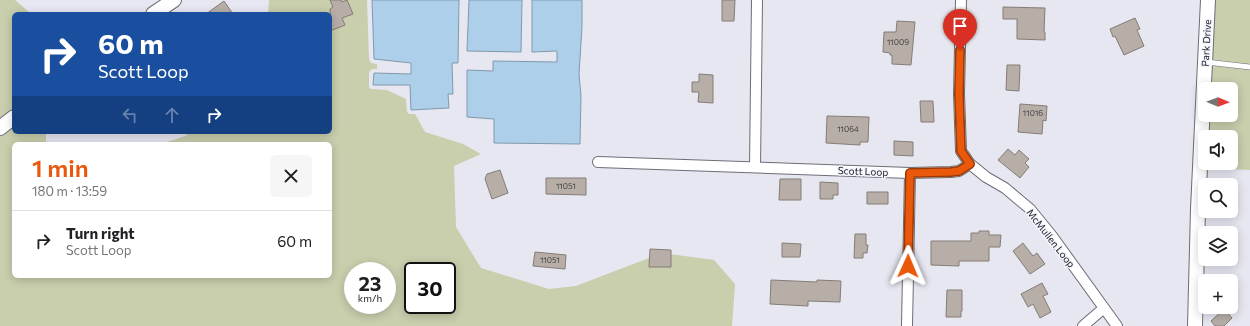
<!DOCTYPE html>
<meta charset="utf-8">
<style>
:root{--surface:#fff;--page:#f6f6f6;--text:#202124;--muted:#757577;--line:#e0e0e0;--accent:#ea580c}
body{margin:0;font-family:Commissioner,sans-serif;background:var(--page);color:var(--text);height:100vh;display:flex;flex-direction:column;font-size:15px;white-space:nowrap}
*{box-sizing:border-box;margin:0}
p{font-size:13px;color:var(--muted)}
.icon{flex:none;width:22px;height:22px;fill:none;stroke:currentColor;stroke-width:2;stroke-linecap:round;stroke-linejoin:round}
.map{position:relative;flex:1;overflow:hidden}
.drawer{position:absolute;left:12px;top:142px;width:320px;height:136px;display:flex;flex-direction:column;background:var(--surface);border-radius:6px;box-shadow:0 2px 10px #0003}
.drawer>*{flex:none}
.hud{position:absolute;left:12px;top:12px;width:320px;height:122px;border-radius:6px;box-shadow:0 2px 10px #0003;background:#1a4fa0;color:#fff;overflow:hidden}
.needle{width:26px;rotate:91deg}
.tools{position:absolute;left:1198px;top:82px;display:grid;gap:8px}
.tools a{display:grid;place-items:center;width:40px;height:40px;border-radius:6px;background:var(--surface);box-shadow:0 2px 10px #0003;font-size:20px}
.speed{position:absolute;left:344px;top:262px;display:flex;gap:8px;font-size:20px;font-weight:700;text-align:center}
.speed>*{display:grid;place-content:center;width:52px;height:52px;border-radius:50%;background:var(--surface);box-shadow:0 2px 10px #0003;line-height:1}
.speed small{font-size:10px;font-weight:400}
.speed .limit{border:2px solid #111;border-radius:6px;background:#fff;color:#111}
.pin{position:absolute;display:grid;place-items:center;width:34px;height:34px;color:#fff;margin:-41px -17px;border-radius:50% 50% 50% 0;rotate:-45deg;box-shadow:0 0 4px #0007}
.pin .icon{rotate:45deg}
.me{position:absolute;width:44px;margin:-22px;rotate:1deg;stroke-linejoin:round;filter:drop-shadow(0 0 3px #0008)}
.turn{display:flex;align-items:center;gap:14px;height:84px;padding:0 20px;font-size:18px}
.turn .icon{width:52px;height:52px;stroke-width:2.5}
.turn b{display:block;font-size:28px;line-height:34px}
.lanes{display:flex;align-items:center;height:38px;padding:0 20px;background:#0003;justify-content:center;gap:20px;direction:ltr}
.lanes .off{opacity:.35}
.round{display:grid;place-items:center;flex:none;width:42px;height:42px;border-radius:6px;background:var(--page)}
.headline{display:flex;align-items:center;justify-content:space-between;height:68px;padding:0 20px}
h1{font-size:24px;font-weight:600;line-height:30px;color:var(--accent)}
ul{padding:0;list-style:none}
li{display:flex;align-items:center;gap:12px;height:60px;padding:0 20px;border-top:1px solid var(--line)}
li div{flex:1}
li b{display:block;font-size:15px}
li em{font-style:normal}
.map>svg:first-child{display:block}
.green{fill:#c9cead;fill-rule:evenodd}
.water{fill:#adcfe9;stroke:#8199ac}
.building{fill:#b7aea8;stroke:#847c76}
.lines{fill:none;stroke-linecap:round;stroke-linejoin:round}
.lane-casing{stroke:#6c6e76;stroke-width:6}
.street-casing{stroke:#6c6e76;stroke-width:12}
.secondary-casing{stroke:#6c6e76;stroke-width:16}
.lane{stroke:#fff;stroke-width:5}
.street{stroke:#fff;stroke-width:10}
.secondary{stroke:#fff;stroke-width:14}
.route-casing{stroke:#983908;stroke-width:10}
.route{stroke:#ea580c;stroke-width:7}
.labels{text-anchor:middle;dominant-baseline:central;stroke-width:3;stroke-linejoin:round;paint-order:stroke}
.number-label{font-size:8px;fill:#413f40}
.street-label{font-size:10px;fill:#1a1a1e;stroke:#f3f5fe}
</style>
<div class="map">
<svg width="1250" height="326" viewBox="0 0 1250 326">
<rect width="100%" height="100%" fill="#e6e7f1"/>
<path class="green" d="M0 0H15L31 14H14V110L0 121Z
M269 0H367L369 59 371 63 377 64V69H372L369 72V88L372 89 387 90 406 99 407 112 409 114H415L425 132 463 144 481 154 454 166 456 227 481 268 549 289 576 286 662 253 714 260 735 284 732 326H0V135L14 124V132H46V144H14V276H330V144H161L185 136 190 132H330V14H268ZM353 271H387V305H353ZM413 271H447V305H413Z
M1214 0H1250V170L1206 168V163H1231V137H1207L1208 115H1231V89H1209Z"/>
<path class="water" d="M372 0H459L458 63H452L453 94H448L449 108 411 110 410 85H373L374 73 411 74V63L374 59Z
M469 0H522L521 52 467 51Z
M532 0H582V27L579 74 581 96 580 144 494 143V119L467 117V70L493 71V61L557 62V51L532 52Z"/>
<path class="building" d="M330 0H341L342 2 347 0 353 14 342 18 345 25 330 31V9L333 7Z
M722 0H735L734 21H722Z
M224 1 233 14H206Z
M1003 7 1045 8 1044 32H1045V40L1017 39V19H1003Z
M1135 18 1140 29 1137 30 1144 46 1124 55 1115 36 1113 37 1110 29Z
M897 21 915 22 911 65 892 64V55H890V53L883 52 884 32H896Z
M1007 65H1020L1019 91 1006 90Z
M699 74 713 75V103L698 102 699 92H692V82H699Z
M920 101H933L934 122H921Z
M1020 104 1047 106 1046 121 1043 120 1042 134 1018 132Z
M827 116 869 117 868 142H860V145L826 143Z
M894 141 913 142V156L894 155Z
M1008 149 1015 155 1019 150 1029 159 1025 163 1029 167 1020 178 998 160Z
M500 170 508 193 492 199 485 179 487 174Z
M546 178H586V195L546 194Z
M780 179H801V200H779Z
M820 182 838 183V195H833V199H820Z
M867 192H888V204H867Z
M979 231H989V235H1001L1000 247H989V261H959V266L931 265V241H971V233H979Z
M855 234H866V245H868L867 253H863V258H854Z
M782 243 801 244 800 257H782Z
M1023 243 1033 256 1037 253 1045 264 1030 274 1013 251Z
M650 249 671 250V267H649Z
M535 252 566 255 565 269 533 266Z
M771 280 817 282V280L841 281 840 302 808 301V306L770 304Z
M1042 283 1048 294 1043 296 1051 312 1040 318 1033 304 1028 307 1021 294Z
M947 290H962V311H961V317H946Z
M1224 309 1232 318 1224 326H1215L1211 321Z"/>
<g class="lines">
<defs>
<path id="lane" d="M1206 62 1250 67"/>
<path id="street" d="M961 0 959 94 961 151 970 164 986 177 1005 188 1030 209 1052 236 1117 326
M598 162 910 173 951 172 959 171 970 164
M755 167 757 0
M907 326 910 173
M1083 326 1104 308"/>
<path id="secondary" d="M153 14 174 0
M0 128 14 117
M1195 326 1198 209 1208 0"/>
</defs>
<use href="#lane" class="lane-casing"/>
<use href="#street" class="street-casing"/>
<use href="#secondary" class="secondary-casing"/>
<use href="#lane" class="lane"/>
<use href="#street" class="street"/>
<use href="#secondary" class="secondary"/>
</g>
<g class="lines">
<defs>
<path id="route" d="M908 266 910 173 951 172 959 171 970 164 961 151 959 94 960 50"/>
</defs>
<use href="#route" class="route-casing"/>
<use href="#route" class="route"/>
</g>
<g class="labels">
<g class="number-label">
<text x="898" y="42">11009</text>
<text x="1033" y="113">11016</text>
<text x="848" y="129">11064</text>
<text x="566" y="186">11051</text>
<text x="550" y="260">11051</text>
</g>
<g class="street-label">
<text transform="translate(1206 43) rotate(-87)">Park Drive</text>
<text transform="translate(863 171) rotate(2)">Scott Loop</text>
<text transform="translate(1051 238) rotate(52)">McMullen Loop</text>
</g>
</g>
</svg>
<div class="tools">
<a><svg class="needle" viewBox="-14 -14 28 28"><path d="M0-13l5 13h-10z" fill="#e53935"/><path d="M0 13l5-13h-10z" fill="#757577"/></svg></a>
<a><svg class="icon" aria-label="sound" viewBox="0 0 24 24"><path d="M4 9h4l5-4v14l-5-4H4zM17 9q2 3 0 6"/></svg></a>
<a><svg class="icon" aria-label="search" viewBox="0 0 24 24"><circle cx="10" cy="10" r="6"/><path d="M15 15l6 6"/></svg></a>
<a><svg class="icon" aria-label="layers" viewBox="0 0 24 24"><path d="M12 4l9 5-9 5-9-5zM3 14l9 5 9-5"/></svg></a>
<a>+</a>
</div>
<div class="speed"><div>23<small>km/h</small></div><div class="limit">30</div></div>
<div class="pin" style="left:960px;top:50px;background:#d93025"><svg class="icon" aria-label="arrive" viewBox="0 0 24 24"><path d="M6 21V4h12l-3 4 3 4H6"/></svg></div>
<svg class="me" style="left:908px;top:266px" viewBox="-20 -20 40 40"><path d="M0-17L14 15 0 8-14 15z" fill="#ea580c" stroke="#fff" stroke-width="4"/></svg>
<div class="hud">
<div class="turn"><svg class="icon" aria-label="right" viewBox="0 0 24 24"><path d="M7 20v-9h11M14 6l5 5-5 5"/></svg><div><b>60 m</b>Scott Loop</div></div>
<div class="lanes"><svg class="icon off" aria-label="left" viewBox="0 0 24 24"><path d="M17 20v-9H6M10 6l-5 5 5 5"/></svg><svg class="icon off" aria-label="ahead" viewBox="0 0 24 24"><path d="M12 20V5M6 11l6-6 6 6"/></svg><svg class="icon" aria-label="right" viewBox="0 0 24 24"><path d="M7 20v-9h11M14 6l5 5-5 5"/></svg></div>
</div>
<section class="drawer">
<div class="headline"><div><h1>1 min</h1><p>180 m · 13:59</p></div><a class="round"><svg class="icon" aria-label="close" viewBox="0 0 24 24"><path d="M6 6l12 12M18 6L6 18"/></svg></a></div>
<ul>
<li><svg class="icon" aria-label="right" viewBox="0 0 24 24"><path d="M7 20v-9h11M14 6l5 5-5 5"/></svg><div><b>Turn right</b><p>Scott Loop</p></div><em>60 m</em></li>
</ul>
</section>
</div>
